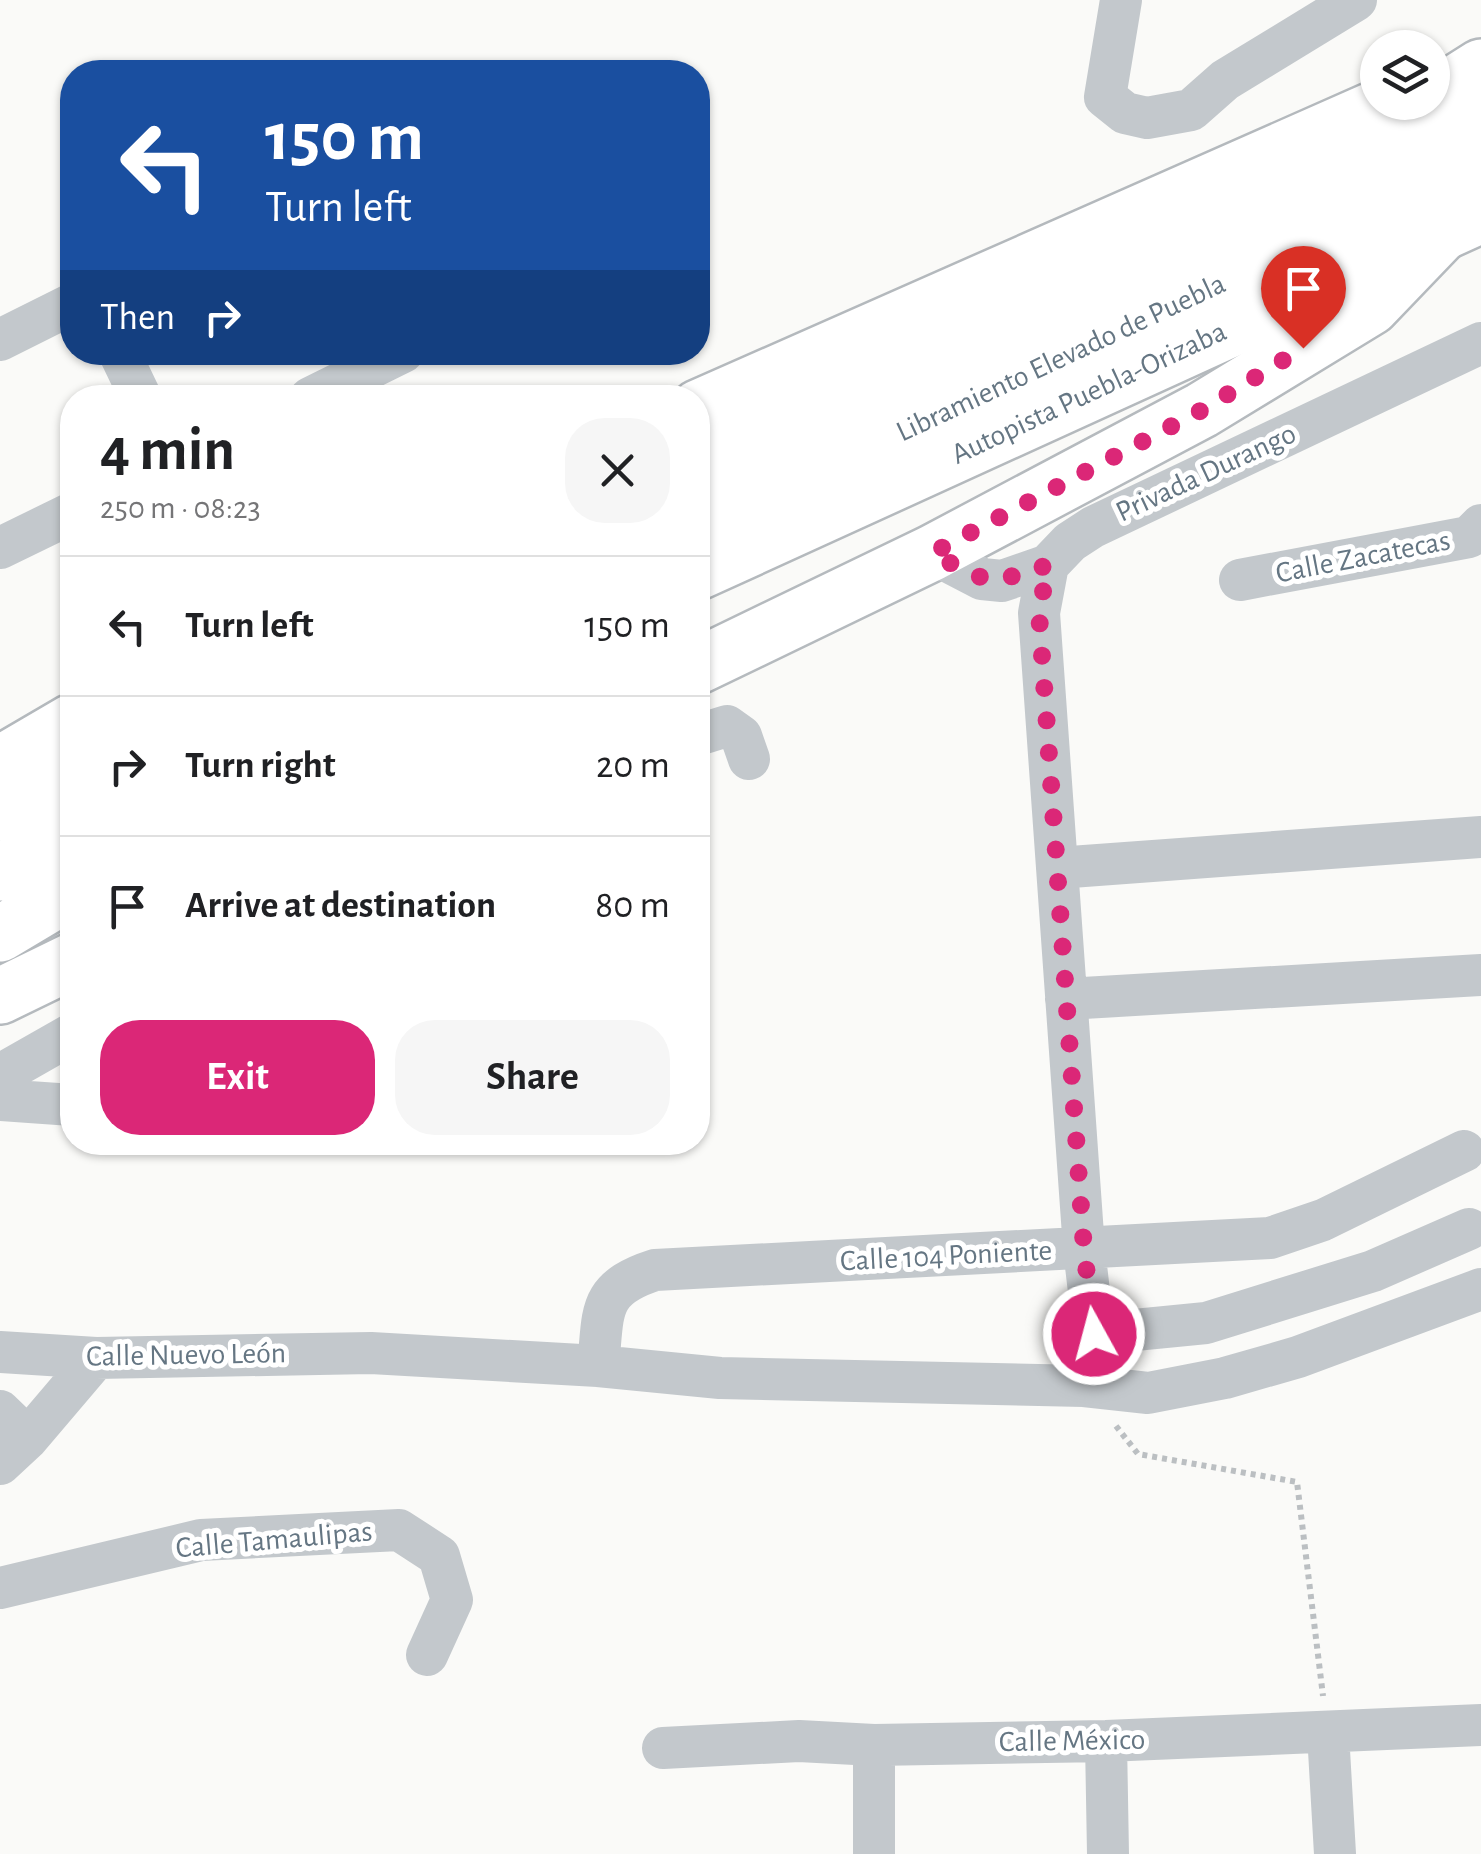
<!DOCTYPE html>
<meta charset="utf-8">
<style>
:root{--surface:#fff;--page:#f6f6f6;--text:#202124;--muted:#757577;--line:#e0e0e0;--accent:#db2777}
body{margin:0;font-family:"Alegreya Sans",sans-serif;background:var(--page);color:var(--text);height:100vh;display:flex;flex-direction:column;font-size:38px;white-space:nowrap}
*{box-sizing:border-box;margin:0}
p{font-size:32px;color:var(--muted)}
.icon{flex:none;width:55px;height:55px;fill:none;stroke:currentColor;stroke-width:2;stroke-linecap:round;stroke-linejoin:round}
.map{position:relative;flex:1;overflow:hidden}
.drawer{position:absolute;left:60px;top:385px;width:650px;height:770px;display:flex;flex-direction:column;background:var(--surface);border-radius:40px;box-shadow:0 2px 8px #0004}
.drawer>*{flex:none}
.banner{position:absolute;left:60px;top:60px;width:650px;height:305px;border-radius:40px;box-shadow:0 2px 8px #0004;background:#1a4fa0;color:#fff;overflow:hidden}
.buttons{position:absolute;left:1360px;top:30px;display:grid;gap:20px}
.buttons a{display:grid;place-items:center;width:90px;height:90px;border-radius:50%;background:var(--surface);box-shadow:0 2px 8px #0004;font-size:50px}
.pin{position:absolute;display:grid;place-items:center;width:85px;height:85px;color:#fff;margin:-102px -42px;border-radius:50% 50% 50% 0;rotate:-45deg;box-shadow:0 0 10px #0007}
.pin .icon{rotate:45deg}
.me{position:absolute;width:110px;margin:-55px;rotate:353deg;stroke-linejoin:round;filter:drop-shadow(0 0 8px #0008)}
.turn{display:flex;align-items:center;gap:35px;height:210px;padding:0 40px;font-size:45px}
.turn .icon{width:130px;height:130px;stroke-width:2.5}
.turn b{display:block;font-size:70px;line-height:85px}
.then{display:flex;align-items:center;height:95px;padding:0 40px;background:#0003;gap:20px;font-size:38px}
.round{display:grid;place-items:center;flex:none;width:105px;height:105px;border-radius:40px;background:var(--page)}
.summary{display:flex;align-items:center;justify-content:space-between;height:170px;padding:0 40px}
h1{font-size:60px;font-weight:700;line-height:75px}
.button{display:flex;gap:20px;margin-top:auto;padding:20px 40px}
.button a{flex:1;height:115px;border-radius:40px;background:var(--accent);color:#fff;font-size:40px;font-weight:700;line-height:115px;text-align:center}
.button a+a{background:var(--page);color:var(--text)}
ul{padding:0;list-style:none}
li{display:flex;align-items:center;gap:30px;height:140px;padding:0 40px;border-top:2px solid var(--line)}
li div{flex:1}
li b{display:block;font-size:38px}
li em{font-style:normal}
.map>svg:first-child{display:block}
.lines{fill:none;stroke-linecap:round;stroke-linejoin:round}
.major-casing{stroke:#b5babe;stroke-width:60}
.highway-casing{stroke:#b4b9bd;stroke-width:60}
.path{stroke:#bbbfc2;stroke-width:6;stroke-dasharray:5 5;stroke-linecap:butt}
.minor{stroke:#c3c8cc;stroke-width:42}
.major{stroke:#fff;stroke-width:55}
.highway{stroke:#fff;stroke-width:55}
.route{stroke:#db2777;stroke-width:18;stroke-dasharray:0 32.4}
.labels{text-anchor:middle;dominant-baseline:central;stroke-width:10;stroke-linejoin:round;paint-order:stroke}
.street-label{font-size:30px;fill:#657683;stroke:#fff}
</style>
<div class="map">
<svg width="1481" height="1854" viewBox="0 0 1481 1854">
<rect width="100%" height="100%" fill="#fafaf8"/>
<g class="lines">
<defs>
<path id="major" d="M698 666 932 553 1202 410 1371 307 1442 233
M0 996 72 961"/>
<path id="highway" d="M1432 98 1481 67
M698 408 1391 102
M698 468 1481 112
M698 526 1481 167
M698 572 1481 215
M0 764 72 722
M0 813 72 769
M0 873 72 829
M0 934 72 891"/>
</defs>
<use href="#major" class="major-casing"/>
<use href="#highway" class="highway-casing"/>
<path class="path" d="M1116 1426 1138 1454 1297 1482 1323 1696"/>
<path class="minor" d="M1121 0 1105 97 1125 113 1147 118 1191 110 1225 80 1356 0
M0 340 72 304
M119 352 141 398
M310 398 403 352
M0 548 72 513
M932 553 982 579 1002 581 1048 565 1070 542 1093 527 1481 343
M1048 565 1039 613 1084 1249 1094 1334 1084 1386
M1240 580 1469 537 1481 525
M698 735 727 726 741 736 749 759
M1057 868 1481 837
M1066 999 1481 975
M0 1075 72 1034
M0 1100 72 1105
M1094 1334 1206 1323 1373 1271 1469 1229
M0 1352 96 1358 371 1353 598 1366 720 1378 1084 1386 1148 1393 1225 1378 1298 1357 1481 1289
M598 1366C604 1312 596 1289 655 1270L1270 1238 1323 1220 1464 1151
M0 1411 28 1438
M0 1464 28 1438 96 1358
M0 1588 201 1540 399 1530 439 1556 452 1600 427 1655
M1328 1733 1335 1854
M1106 1741 1108 1854
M663 1748 799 1741 874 1745 1106 1741 1481 1725
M874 1854V1745"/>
<use href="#major" class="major"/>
<use href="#highway" class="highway"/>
</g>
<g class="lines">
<path class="route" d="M1094 1334 1084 1249 1039 613 1048 565C986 586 989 584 932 553L1202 410 1303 348"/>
</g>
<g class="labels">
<g class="street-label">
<text transform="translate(1061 358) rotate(-25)">Libramiento Elevado de Puebla</text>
<text transform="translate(1089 393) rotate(-25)">Autopista Puebla-Orizaba</text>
<text transform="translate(1206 473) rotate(-25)">Privada Durango</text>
<text transform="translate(1363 557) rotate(-11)">Calle Zacatecas</text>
<text transform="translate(946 1256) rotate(-3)">Calle 104 Poniente</text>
<text transform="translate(186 1355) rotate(-1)">Calle Nuevo León</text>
<text transform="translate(274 1540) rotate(-5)">Calle Tamaulipas</text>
<text transform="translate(1072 1741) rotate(-1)">Calle México</text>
</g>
</g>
</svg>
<div class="buttons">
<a><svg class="icon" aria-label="layers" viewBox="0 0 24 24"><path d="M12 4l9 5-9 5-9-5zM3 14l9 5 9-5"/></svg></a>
</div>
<div class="pin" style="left:1303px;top:348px;background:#d93025"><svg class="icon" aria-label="arrive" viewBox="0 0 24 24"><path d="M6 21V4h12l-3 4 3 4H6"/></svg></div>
<svg class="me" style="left:1094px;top:1334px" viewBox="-20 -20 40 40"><circle r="17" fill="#db2777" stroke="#fff" stroke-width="3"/><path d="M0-11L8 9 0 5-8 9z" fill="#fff"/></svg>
<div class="banner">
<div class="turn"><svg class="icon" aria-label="left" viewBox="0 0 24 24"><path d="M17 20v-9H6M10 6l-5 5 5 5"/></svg><div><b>150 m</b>Turn left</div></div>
<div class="then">Then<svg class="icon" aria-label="right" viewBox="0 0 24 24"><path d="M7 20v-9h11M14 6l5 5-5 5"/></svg></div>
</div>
<section class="drawer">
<div class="summary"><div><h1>4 min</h1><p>250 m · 08:23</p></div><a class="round"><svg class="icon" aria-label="close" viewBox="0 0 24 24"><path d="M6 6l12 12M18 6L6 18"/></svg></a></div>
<ul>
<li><svg class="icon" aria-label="left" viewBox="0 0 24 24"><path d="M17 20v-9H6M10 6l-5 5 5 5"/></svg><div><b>Turn left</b></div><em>150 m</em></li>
<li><svg class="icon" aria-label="right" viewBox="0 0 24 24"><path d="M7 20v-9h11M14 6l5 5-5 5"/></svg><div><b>Turn right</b></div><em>20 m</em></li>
<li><svg class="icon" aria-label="arrive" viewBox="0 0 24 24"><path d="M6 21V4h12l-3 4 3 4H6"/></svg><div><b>Arrive at destination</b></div><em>80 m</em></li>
</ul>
<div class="button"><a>Exit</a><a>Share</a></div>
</section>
</div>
